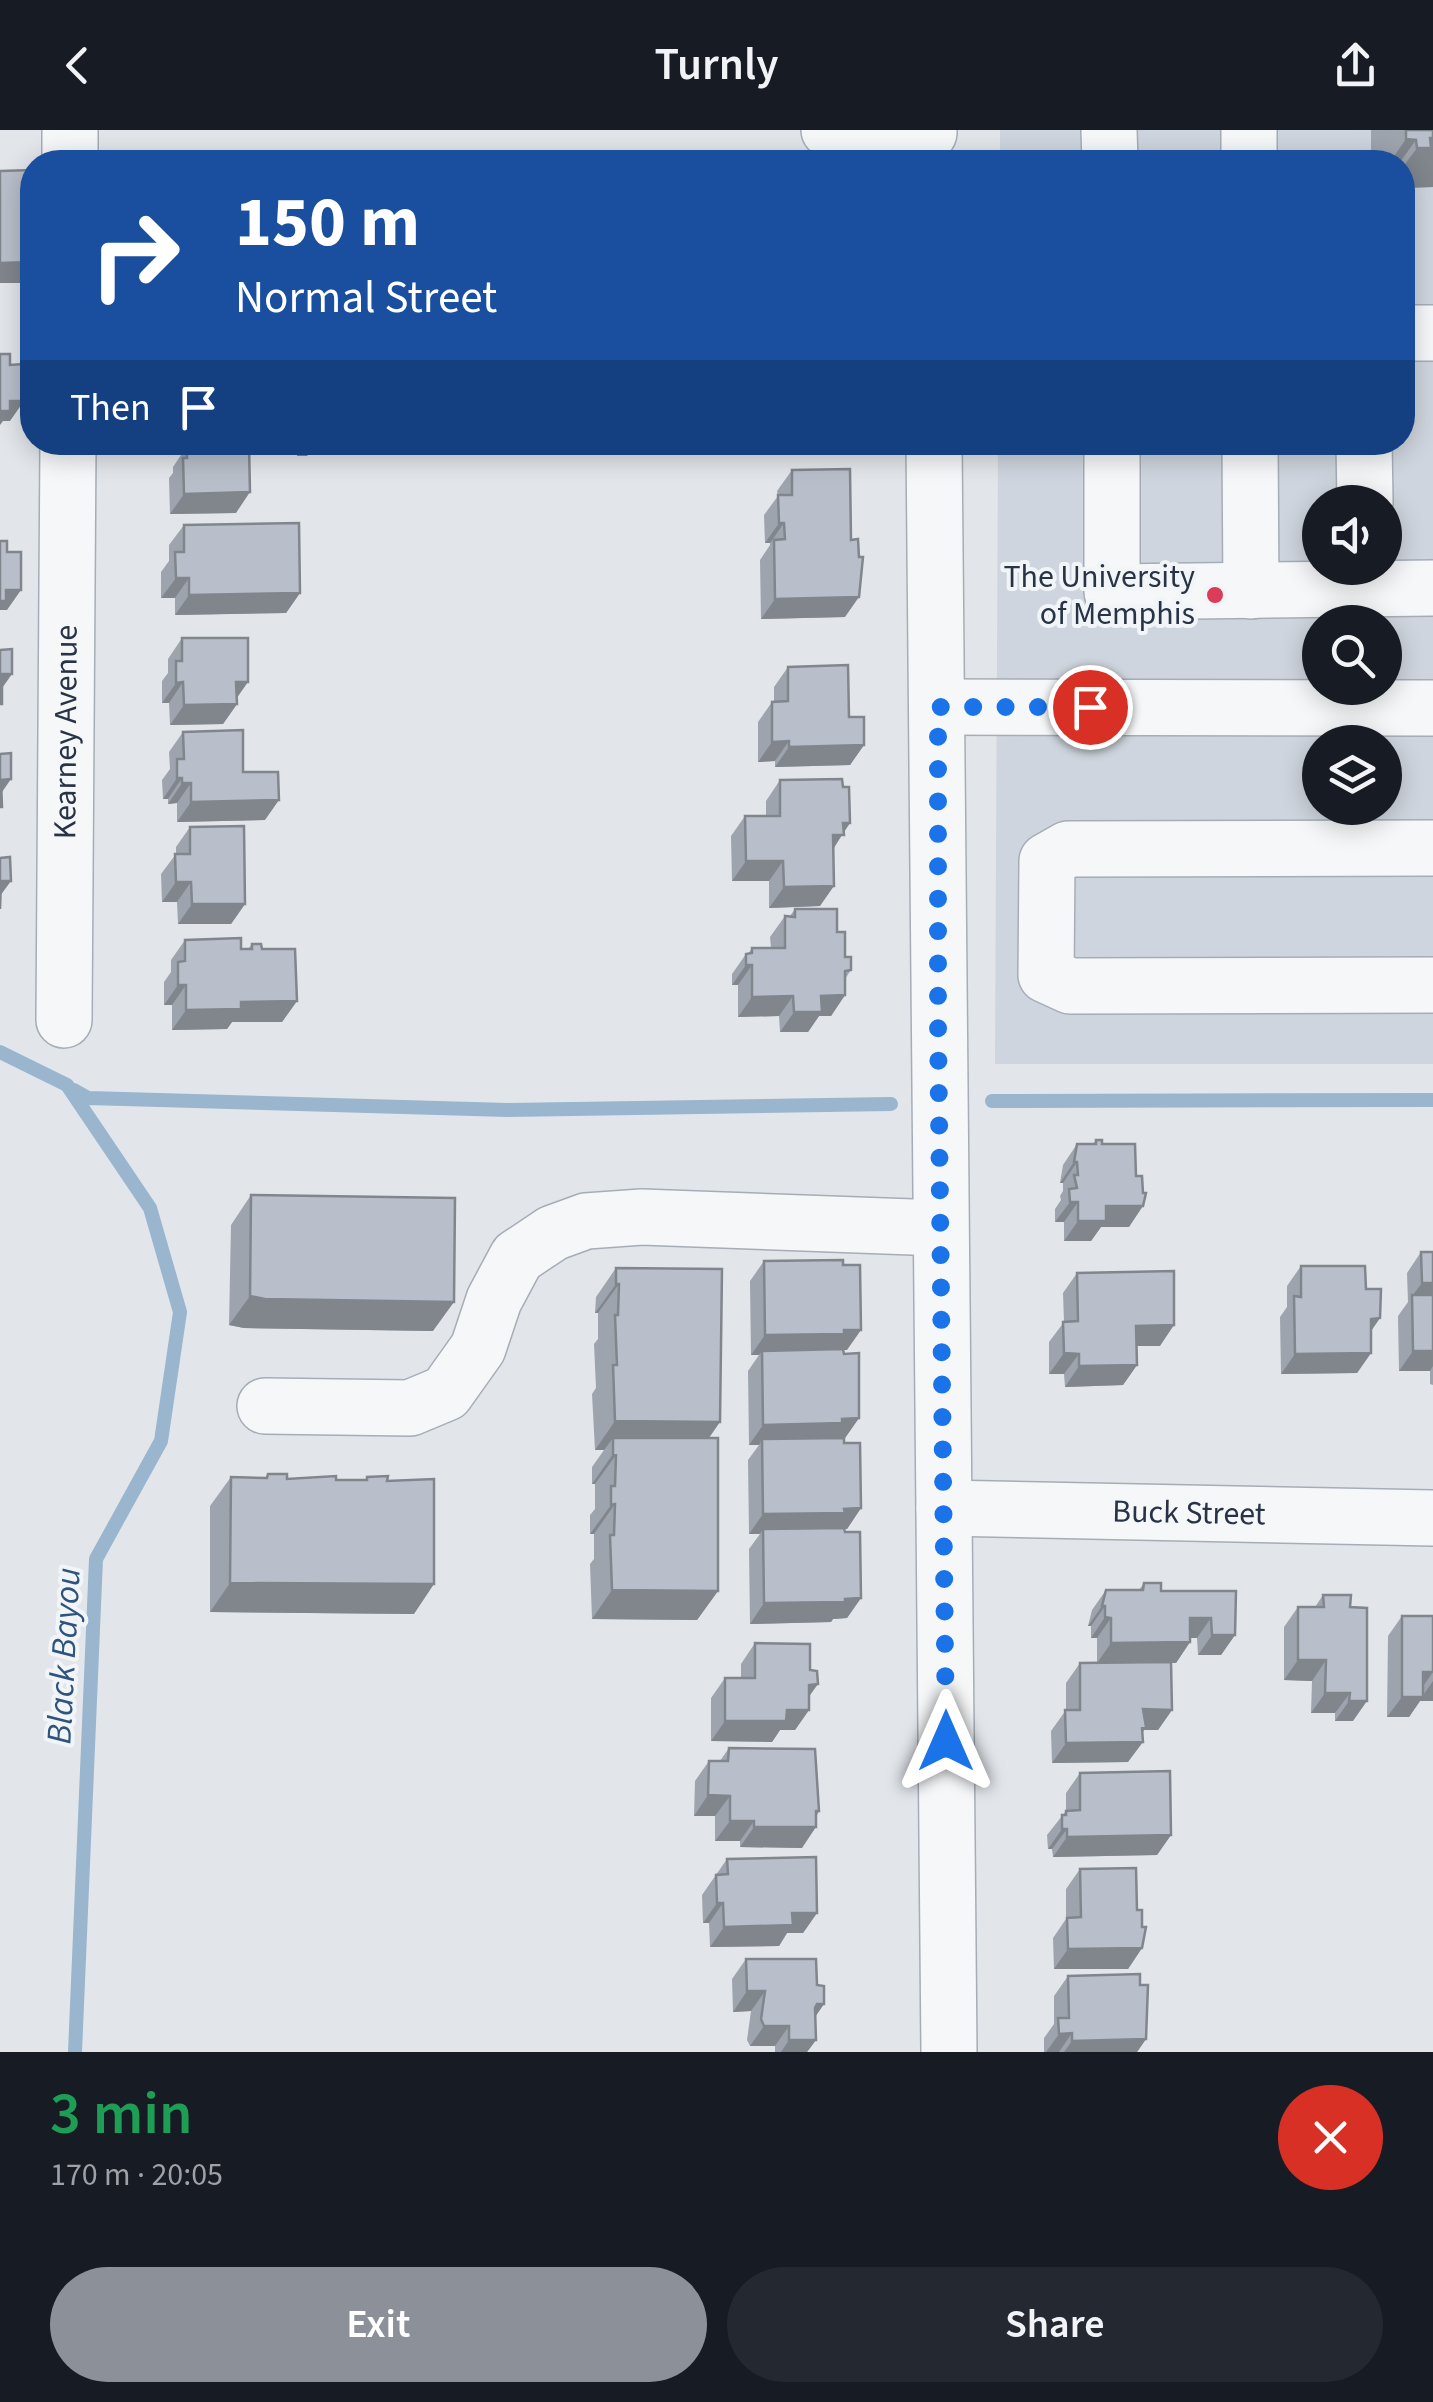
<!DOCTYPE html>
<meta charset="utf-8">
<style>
:root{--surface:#171b24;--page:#242831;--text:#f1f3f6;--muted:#9ea1a6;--accent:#8c9099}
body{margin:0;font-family:"Source Sans 3",sans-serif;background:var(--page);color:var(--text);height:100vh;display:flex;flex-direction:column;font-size:38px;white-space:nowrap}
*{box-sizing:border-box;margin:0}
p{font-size:32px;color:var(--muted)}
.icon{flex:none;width:55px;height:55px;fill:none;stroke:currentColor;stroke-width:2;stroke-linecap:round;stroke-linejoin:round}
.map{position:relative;height:1922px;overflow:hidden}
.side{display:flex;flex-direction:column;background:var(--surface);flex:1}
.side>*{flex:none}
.guide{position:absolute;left:20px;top:20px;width:1395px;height:305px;border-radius:40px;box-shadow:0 5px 25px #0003;background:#1a4fa0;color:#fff;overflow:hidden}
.tools{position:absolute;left:1302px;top:355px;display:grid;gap:20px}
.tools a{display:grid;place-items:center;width:100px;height:100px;border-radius:50%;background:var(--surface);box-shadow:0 5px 25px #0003;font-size:50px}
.pin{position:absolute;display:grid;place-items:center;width:85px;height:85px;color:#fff;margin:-42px;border:5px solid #fff;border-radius:50%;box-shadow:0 2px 10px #0007}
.me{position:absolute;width:110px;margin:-55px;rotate:0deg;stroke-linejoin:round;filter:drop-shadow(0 0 8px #0008)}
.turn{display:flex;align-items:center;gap:35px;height:210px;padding:0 50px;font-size:45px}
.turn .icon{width:130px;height:130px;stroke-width:2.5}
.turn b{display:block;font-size:70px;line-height:85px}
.then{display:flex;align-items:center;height:95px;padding:0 50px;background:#0003;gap:20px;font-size:38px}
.round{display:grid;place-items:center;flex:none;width:105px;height:105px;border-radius:52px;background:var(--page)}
.summary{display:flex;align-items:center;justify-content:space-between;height:170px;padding:0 50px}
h1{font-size:60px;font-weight:600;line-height:75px;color:#1e9e55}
.cta{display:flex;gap:20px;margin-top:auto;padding:20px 50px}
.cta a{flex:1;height:115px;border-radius:60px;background:var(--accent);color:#fff;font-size:40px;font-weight:600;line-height:115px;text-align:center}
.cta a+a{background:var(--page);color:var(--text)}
header{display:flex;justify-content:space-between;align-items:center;height:130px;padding:0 50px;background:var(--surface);font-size:45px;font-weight:600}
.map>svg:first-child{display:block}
.built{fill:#cfd5de;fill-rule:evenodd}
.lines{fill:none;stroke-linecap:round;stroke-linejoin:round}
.stream{stroke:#9ab5ce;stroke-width:14}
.minor-casing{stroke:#a6adb6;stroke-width:58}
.minor{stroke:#f5f7f9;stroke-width:55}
.wall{fill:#9ea4ae}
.shaded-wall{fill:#81868d}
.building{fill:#b8bfca;stroke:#81868d;stroke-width:2.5}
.route{stroke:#1a73e8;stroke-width:18;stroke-dasharray:0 32.4}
.poi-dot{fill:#db3c58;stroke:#f2f5f8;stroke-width:4}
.labels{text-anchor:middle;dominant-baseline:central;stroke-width:8;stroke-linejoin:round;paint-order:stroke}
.poi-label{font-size:32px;fill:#283345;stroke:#f2f5f8;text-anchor:end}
.street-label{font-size:32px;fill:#283345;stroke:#f2f5f8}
.water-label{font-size:35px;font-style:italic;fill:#2e547d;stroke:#f2f5f8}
</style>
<header><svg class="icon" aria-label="back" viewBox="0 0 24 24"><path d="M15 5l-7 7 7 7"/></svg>Turnly<svg class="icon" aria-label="share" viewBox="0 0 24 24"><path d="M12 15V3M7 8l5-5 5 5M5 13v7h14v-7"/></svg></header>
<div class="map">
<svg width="1433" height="1922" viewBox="0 0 1433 1922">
<rect width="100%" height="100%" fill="#e2e6eb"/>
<path class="built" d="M1000 0H1433V934H995L998 313 1402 312V32H1000ZM1320 372H1385V438H1320ZM1320 492H1385V558H1320ZM1320 612H1385V678H1320Z"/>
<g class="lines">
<path class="stream" d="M0 922 67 955 150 1078 180 1182 161 1311 96 1429 75 1922
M74 960 88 968 508 980 891 974
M992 971 1433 970"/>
<defs>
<g id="minor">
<path d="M829 0 929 3"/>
<path d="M1109 0 1110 32"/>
<path d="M1249 0V32"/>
<path d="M70 32V0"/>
<path d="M1402 203H1433"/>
<path d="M934 312 949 1922"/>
<path d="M1112 312V462L1433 458"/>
<path d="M1250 312 1251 461"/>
<path d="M1364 312 1365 372"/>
<path d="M938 577 1433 578"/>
<path d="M1433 718 1068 719 1047 731 1046 845 1070 856 1433 855"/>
<path id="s1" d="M64 890 68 312"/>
<path d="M265 1276 410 1278 446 1263 478 1218 494 1170 517 1127 553 1103 586 1091 642 1087 940 1098"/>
<path id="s2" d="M944 1378 1433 1388"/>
</g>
</defs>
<use href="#minor" class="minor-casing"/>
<use href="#minor" class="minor"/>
</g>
<path class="wall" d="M1371 0H1433V57L1404 58 1402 59V32H1371Z
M187 312H252L249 318 236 383 170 384 169 348 173 343V337L181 325V320Z
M260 312H332L327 319H312L307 326H297L296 319 260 320Z
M792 340 845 487 761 489 760 430 770 415V413H765L764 385 778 366 777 361Z
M184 395 300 463 286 483 175 485V468H161V442L169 431V415Z
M182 508 237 567V574L223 594 170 595 169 573H162V551L168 543V529Z
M788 537 849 587 864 615 850 635 775 637V631L758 632V592L772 572H774V557Z
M183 602 243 642 265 690 177 692V673L168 674V669H163L162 650 170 639 169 622Z
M780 650 843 702 833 720 820 776 769 778V751H732L731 706 745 686H766V671Z
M190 697 245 774 231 794H178L177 772H162L161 744 176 724V717Z
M795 779 837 802 845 827 851 840 845 849V865L831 886H819L808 902H780L779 886 738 887V855H732V844L746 824H748L752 818H771L770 807 785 786H790Z
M185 810 241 819H248L252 814 262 819 297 871 282 892H232L227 899 172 900V875H164V852L171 842V830Z
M1096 1010 1102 1014 1129 1097H1101L1091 1111H1064V1092H1055V1079L1061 1070 1060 1066 1063 1061V1053H1060L1063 1035 1077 1014H1093Z
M251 1065 433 1201 244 1198 229 1195 231 1095Z
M1421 1122H1433V1255L1430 1254V1241H1399L1398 1186 1408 1172 1407 1143Z
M764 1131 847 1220H843L859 1288 845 1308H840L844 1313 861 1378 847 1399H844L861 1468 847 1488 833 1489 831 1492 750 1494 749 1419 760 1404H749L748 1330 759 1315H749L748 1241 759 1225H751L750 1151Z
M1301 1136 1366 1159 1380 1188 1371 1201V1223L1357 1243 1281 1244 1280 1187 1287 1177V1156Z
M616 1138 709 1308 718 1461 697 1490 592 1489 590 1434 594 1429V1404H590V1385L595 1379V1354H592V1337L604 1320H595L592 1264 596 1258 594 1214 598 1209V1183H595L596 1167Z
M1077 1143 1160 1216H1137V1235L1123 1255 1065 1257 1064 1244H1049V1212L1064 1192 1063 1163Z
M268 1344 287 1349 365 1350 367 1347 387 1351 414 1484 210 1482V1376L231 1347 266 1348Z
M1144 1453 1161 1461H1236L1235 1505 1221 1525H1198L1197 1508H1190V1512L1176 1533H1171L1172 1580 1158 1600H1144L1128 1632 1052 1633 1051 1601 1066 1580V1553L1080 1533H1097V1508H1091V1496H1088L1092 1480 1106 1460H1139Z
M1323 1465H1351L1353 1591H1335V1583H1311L1312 1551 1284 1550V1497L1298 1477H1315Z
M1402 1486H1433V1571H1420L1409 1587H1387L1388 1506Z
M755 1513 809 1566V1580L795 1600H780L772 1612 711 1611V1568L725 1548H741V1534Z
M729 1618 819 1681 802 1718 740 1717V1711H715V1686H694L695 1651 709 1631H720Z
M1080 1643 1171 1705 1157 1725 1053 1727 1052 1719H1048L1047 1705 1066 1681V1663Z
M727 1729 817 1783 803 1803H787L779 1816 710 1817 709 1793H703L702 1765Z
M1080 1739 1137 1780 1142 1818 1128 1839H1054L1053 1808 1066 1789V1759Z
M746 1829 817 1855 824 1874 815 1887 816 1910 807 1922H775V1916H750L747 1910 751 1881 733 1882 732 1849Z
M1068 1846 1140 1855 1146 1909 1137 1922H1044V1908L1054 1894V1866Z"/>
<path class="shaded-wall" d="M1430 8H1433V57L1404 58 1402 59V38L1417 18Z
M1406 9 1416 10 1400 32H1390Z
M32 132V136L21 153H0V133Z
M10 271H24L10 291H3L0 295V281Z
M265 312H301L296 319 260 320Z
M306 312H332L327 319H312L307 326H297Z
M791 312H845L839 314 834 321 784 322Z
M250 362 236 383 170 384 184 364Z
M779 393H784L770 413H765Z
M176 448H189L175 468H161Z
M6 460H21L7 480H0V468Z
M300 463 286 483 175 485 189 465Z
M859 467 845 487 761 489 775 469Z
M2 544H12L0 561Z
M183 552 169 573H162L176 553Z
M236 552H248L234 572Z
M237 574 223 594 170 595 184 575Z
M789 611 775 631 758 632 772 612Z
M864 615 850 635 775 637 789 617Z
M177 648H182L168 669H163Z
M11 649 0 665 1 650Z
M182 653H191L177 673 168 674Z
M279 670 265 690 177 692 191 672Z
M843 693H850L829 725 819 726Z
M746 731H783L769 751H732Z
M1 751H11L0 766Z
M176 752H191L177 772H162Z
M834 756 820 776 769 778 784 757Z
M192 774H245L231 794H178Z
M746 835H752L738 855H732Z
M178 855H186L172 875H164Z
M845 865 831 886H819L808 902H780L794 882 821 866Z
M793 866 779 886 738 887 752 867Z
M297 871 282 892H232L227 899 172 900 186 880 241 872Z
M1074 1032H1077L1063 1053H1060Z
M1070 1072H1078L1064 1092H1055Z
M1106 1076H1143L1129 1097H1101L1091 1111H1064L1078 1091Z
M1422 1153H1433V1164L1426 1173 1412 1166Z
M616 1154H619L598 1183H595Z
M250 1166 454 1172 433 1201 244 1198 229 1195Z
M1380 1188 1366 1208 1371 1189Z
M1174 1195 1160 1216H1122L1136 1196Z
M844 1200H861L847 1220 762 1221 759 1225H751L765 1205Z
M1413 1221H1433V1236L1430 1241H1399Z
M1064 1223 1079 1224 1064 1244H1049Z
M1371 1223 1357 1243 1281 1244 1295 1224Z
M1137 1235 1123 1255 1065 1257 1079 1236Z
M859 1288 845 1308 762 1309 759 1315H749L763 1295Z
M615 1291 720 1292 700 1321 613 1308 604 1320H595Z
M613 1324 616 1325 595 1354H592Z
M615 1374 594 1404H590L611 1375Z
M861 1378 847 1399H763L760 1404H749L763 1384Z
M230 1453 434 1454 414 1484 210 1482Z
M612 1460 718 1461 697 1490 592 1489Z
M861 1468 847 1488 833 1489 831 1492 750 1494 764 1473Z
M1102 1476H1105L1091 1496H1088Z
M1105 1487 1111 1488 1097 1508H1091Z
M1190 1488H1211L1197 1508H1176Z
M1212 1505H1235L1221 1525H1198Z
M1190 1512 1176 1533H1097L1111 1513Z
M1298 1530H1326L1312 1551 1284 1550Z
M1423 1542H1433L1419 1562Z
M1433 1551V1571H1420L1409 1587H1387L1402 1567H1422Z
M818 1554 803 1575 809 1555Z
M1325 1563H1350L1335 1583H1311Z
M1349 1571H1367L1353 1591H1335Z
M1143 1579 1172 1580 1158 1600H1144L1136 1612H1143L1128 1632 1052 1633 1066 1613Z
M787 1580H809L795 1600H780L772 1612 711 1611 725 1591Z
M708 1665 730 1666 715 1686H694Z
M819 1681 807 1697H816L802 1718 740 1717 754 1697Z
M730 1691H754L740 1711H715Z
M1062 1699H1067L1052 1719H1048Z
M1171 1705 1157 1725 1053 1727 1067 1707Z
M717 1773H723L709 1793H703Z
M792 1783H817L803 1803H787L779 1816 710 1817 724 1797Z
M1142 1818 1128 1839H1054L1068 1819Z
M747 1861H765L751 1881 733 1882Z
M817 1874H824L810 1894Z
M764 1896H789L775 1916H750Z
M1072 1903 1059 1922H1046L1059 1904Z
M1146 1909 1137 1922H1064L1072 1911Z
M789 1910H816L807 1922H781Z"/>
<path class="building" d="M1406 0H1433V8H1430L1431 18H1417L1416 10 1406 9Z
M32 40V132L0 133V41Z
M0 224H10V235L23 234 24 271H10V281H0Z
M195 312H252L249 314 250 362 184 364 183 328H187V317H195Z
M850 339 851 410 858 409 859 427H863L859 467 775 469 774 410 785 409 784 393H779L778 365H792V340Z
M299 393 300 463 189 465V448H176L175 422H184V395Z
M0 411H7V422H21V460H6V471H0Z
M182 508H248V552H236L237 574 184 575 183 552 176 553V531H182Z
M12 519V544H2V574H0V520Z
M848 535 849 587H864V615L789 617V611L772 612V572L788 571V537Z
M243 600V642H278L279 670 191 672V653H182V648H177V629H184L183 602Z
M11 623V649L1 650 2 677H0V624Z
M842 649 843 657H849L850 693H843L844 705H833L834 756 784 757 783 731H746L745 686H780V650Z
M244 696 245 774H192L191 752H176L175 724H190V697Z
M10 727 11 751H1L0 779V728Z
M795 779H837V802H845V827H851V840L845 841V865L821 866 822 882H794L793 866 752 867V835H746V824L752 823V818H785V786L795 787Z
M241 808V819H252V814H261L262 819H295L297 871 241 872V879L186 880V855H178V832L185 831V810Z
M1096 1010H1102V1014H1135L1136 1046H1142L1143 1063H1146L1143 1076H1106V1091H1078V1072H1070L1069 1059 1077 1058 1074 1045H1078L1077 1032H1074L1077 1014H1096Z
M251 1065 455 1068 454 1172 265 1169 250 1166Z
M1421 1122H1433V1153H1422Z
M843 1130V1135H860L861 1200H844V1204L765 1205 764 1131Z
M1301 1136H1365L1366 1159H1381L1380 1188 1371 1189V1223L1295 1224 1294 1166 1301 1167Z
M616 1138 722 1139 720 1292 615 1291 613 1235H617L615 1185H618L619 1154H616Z
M1174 1141V1195L1136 1196 1137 1235 1079 1236V1224L1064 1223 1063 1192 1078 1191 1077 1143Z
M1412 1165H1433V1221H1413Z
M843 1219 844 1224 859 1223V1288L842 1289V1293L763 1295 762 1221Z
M613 1308H718V1461L612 1460 610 1405H614L615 1374 611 1375V1356H615L616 1325 613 1324Z
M844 1308V1313H860L861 1378 844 1379 845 1383 763 1384 762 1309Z
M268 1344H287V1349L336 1346V1350H367V1347L388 1346 387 1351 434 1349V1454L230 1453 231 1347 267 1348Z
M844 1398 845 1402H860L861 1468 845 1469V1472L764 1473 763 1399Z
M1144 1453H1161V1461H1236L1235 1505H1212L1211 1488H1190V1512L1111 1513V1488L1105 1487V1476H1102L1106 1460H1143Z
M1323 1465H1351L1350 1477 1367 1478V1571H1349L1350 1563H1325L1326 1530H1298V1477H1324Z
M1402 1486H1433V1542H1423V1567H1402Z
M755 1513 810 1514V1540L817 1541 818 1554 809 1555V1580H787L786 1591H725V1548H755Z
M1171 1532 1172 1580 1143 1579 1146 1597 1142 1598 1143 1612 1066 1613 1065 1580H1080V1533Z
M729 1618 815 1619 819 1681H816V1697H754V1691H730V1666L708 1665 709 1631H728Z
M1170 1641 1171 1705 1067 1707V1699H1062V1685H1066V1681L1080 1680V1643Z
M816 1727 817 1783H792L793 1795 724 1797 723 1773H717L716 1745 728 1744 727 1729Z
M1136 1738 1137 1780H1142V1797H1146L1142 1818 1068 1819 1067 1788 1081 1787 1080 1739Z
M746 1829H816L817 1855 824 1856V1874H817L815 1878 816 1910H789V1896H764L761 1889 765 1861H747Z
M1140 1844V1855H1148L1146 1909 1072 1911V1903L1059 1904 1058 1888H1069L1068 1846Z"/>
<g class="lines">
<path class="route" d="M946 1611 938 893V577H1090"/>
</g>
<circle class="poi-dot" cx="1215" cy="465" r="10"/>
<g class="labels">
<g class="poi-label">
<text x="1195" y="447">The University<tspan x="1195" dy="37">of Memphis</tspan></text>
</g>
<g class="street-label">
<text stroke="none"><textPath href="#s1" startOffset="288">Kearney Avenue</textPath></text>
<text stroke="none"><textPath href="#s2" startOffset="245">Buck Street</textPath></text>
</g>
<g class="water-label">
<text transform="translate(64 1526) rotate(-87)">Black Bayou</text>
</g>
</g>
</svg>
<div class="tools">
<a><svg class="icon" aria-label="sound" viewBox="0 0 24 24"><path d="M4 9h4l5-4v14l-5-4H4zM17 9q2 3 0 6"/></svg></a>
<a><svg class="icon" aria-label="search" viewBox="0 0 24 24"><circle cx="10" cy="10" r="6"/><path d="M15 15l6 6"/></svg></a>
<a><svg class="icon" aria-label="layers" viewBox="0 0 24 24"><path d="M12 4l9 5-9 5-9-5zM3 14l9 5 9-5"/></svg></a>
</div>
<div class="pin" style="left:1090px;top:577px;background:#d93025"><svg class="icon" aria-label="arrive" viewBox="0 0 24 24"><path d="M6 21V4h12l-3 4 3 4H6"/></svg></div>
<svg class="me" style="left:946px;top:1611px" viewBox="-20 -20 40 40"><path d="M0-17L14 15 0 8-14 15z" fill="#1a73e8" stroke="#fff" stroke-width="4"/></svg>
<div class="guide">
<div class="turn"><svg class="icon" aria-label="right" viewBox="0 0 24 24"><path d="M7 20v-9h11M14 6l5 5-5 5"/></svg><div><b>150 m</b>Normal Street</div></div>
<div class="then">Then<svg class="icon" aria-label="arrive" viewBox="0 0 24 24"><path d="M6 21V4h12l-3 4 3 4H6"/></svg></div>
</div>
</div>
<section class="side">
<div class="summary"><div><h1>3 min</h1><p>170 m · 20:05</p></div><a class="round" style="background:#d93025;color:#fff"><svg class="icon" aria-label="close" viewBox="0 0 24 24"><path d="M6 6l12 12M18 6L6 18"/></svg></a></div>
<div class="cta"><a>Exit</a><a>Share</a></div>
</section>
